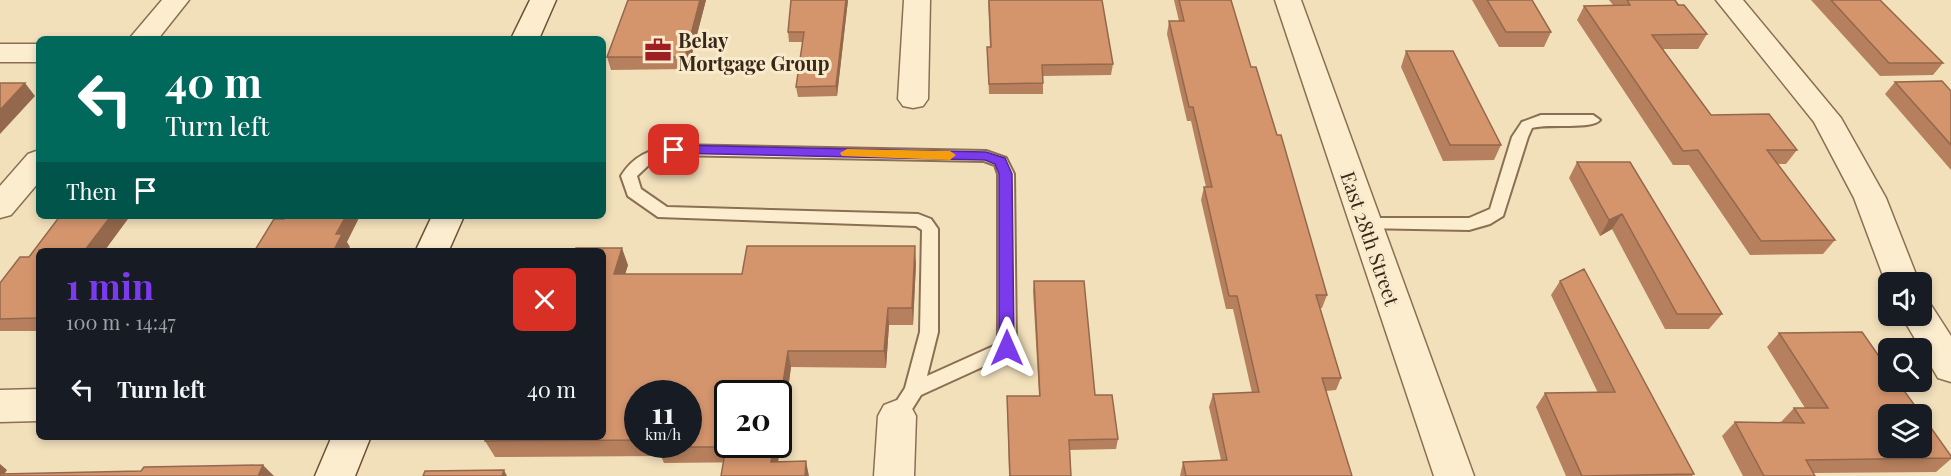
<!DOCTYPE html>
<meta charset="utf-8">
<style>
:root{--surface:#171b24;--page:#20242c;--text:#f1f3f6;--muted:#9ea1a6;--accent:#7c3aed}
body{margin:0;font-family:"Playfair Display",serif;background:var(--page);color:var(--text);height:100vh;display:flex;flex-direction:column;font-size:22px;white-space:nowrap}
*{box-sizing:border-box;margin:0}
p{font-size:20px;color:var(--muted)}
.icon{flex:none;width:33px;height:33px;fill:none;stroke:currentColor;stroke-width:2;stroke-linecap:round;stroke-linejoin:round}
.map{position:relative;flex:1;overflow:hidden}
.side{position:absolute;left:36px;top:248px;width:570px;height:192px;display:flex;flex-direction:column;background:var(--surface);border-radius:9px;box-shadow:0 3px 9px #0003}
.side>*{flex:none}
.top-card{position:absolute;left:36px;top:36px;width:570px;height:183px;border-radius:9px;box-shadow:0 3px 9px #0003;background:#00695c;color:#fff;overflow:hidden}
.tools{position:absolute;left:1878px;top:272px;display:grid;gap:12px}
.tools a{display:grid;place-items:center;width:54px;height:54px;border-radius:9px;background:var(--surface);box-shadow:0 3px 9px #0003;font-size:30px}
.speed{position:absolute;left:624px;top:380px;display:flex;gap:12px;font-size:30px;font-weight:700;text-align:center}
.speed>*{display:grid;place-content:center;width:78px;height:78px;border-radius:50%;background:var(--surface);box-shadow:0 3px 9px #0003;line-height:1}
.speed small{font-size:15px;font-weight:400}
.speed .limit{border:3px solid #111;border-radius:9px;background:#fff;color:#111}
.pin{position:absolute;display:grid;place-items:center;width:51px;height:51px;color:#fff;margin:-26px;border-radius:12px;box-shadow:0 3px 9px #0006}
.me{position:absolute;width:66px;margin:-33px;rotate:0deg;stroke-linejoin:round;filter:drop-shadow(0 0 4px #0008)}
.turn{display:flex;align-items:center;gap:21px;height:126px;padding:0 30px;font-size:27px}
.turn .icon{width:78px;height:78px;stroke-width:2.5}
.turn b{display:block;font-size:42px;line-height:51px}
.then{display:flex;align-items:center;height:57px;padding:0 30px;background:#0003;gap:12px;font-size:22px}
.round{display:grid;place-items:center;flex:none;width:63px;height:63px;border-radius:9px;background:var(--page)}
.summary{display:flex;align-items:center;justify-content:space-between;height:102px;padding:0 30px}
h1{font-size:36px;font-weight:700;line-height:45px;color:var(--accent)}
ul{padding:0;list-style:none}
li{display:flex;align-items:center;gap:18px;height:78px;padding:0 30px}
li div{flex:1}
li b{display:block;font-size:22px}
li em{font-style:normal}
.map>svg:first-child{display:block}
.lines{fill:none;stroke-linecap:round;stroke-linejoin:round}
.lane-casing{stroke:#8a6f53;stroke-width:4}
.street-casing{stroke:#8a6f53;stroke-width:3}
.secondary-casing{stroke:#6c5037;stroke-width:3}
.lane{fill:#fcedcf;fill-rule:evenodd}
.street{fill:#fcedcf;fill-rule:evenodd}
.secondary{fill:#fcedcf;fill-rule:evenodd}
.wall{fill:#b6805e;fill-rule:evenodd}
.shaded-wall{fill:#94684c}
.building{fill:#d4956d;stroke:#94684c;stroke-width:1.5}
.route{fill:#7c3aed;stroke:#51269a;stroke-width:1.5}
.slow{fill:#f59e0b}
.labels{text-anchor:middle;dominant-baseline:central;stroke-width:6;stroke-linejoin:round;paint-order:stroke}
.poi-label{font-size:20px;font-weight:bold;fill:#38281a;stroke:#f8eacb;text-anchor:start}
.street-label{font-size:20px;fill:#38281a;stroke:#f8eacb}
</style>
<div class="map">
<svg width="1951" height="476" viewBox="0 0 1951 476">
<rect width="100%" height="100%" fill="#f2e0bb"/>
<g class="lines">
<defs>
<path id="lane" d="M1541 115H1593L1600 120C1592 130 1549 123 1532 128L1528 137 1503 216 1490 224 1469 230 1360 228 1358 224 1360 220 1366 218H1469L1490 209 1512 137 1522 122Z
M673 145 986 151 1006 158 1014 174 1016 348 1013 353 921 395 904 422 897 424 890 422 887 416 905 388 920 332 922 230 916 226 658 217 628 196 621 176C634 155 650 150 673 145ZM673 155 984 161 995 165 998 174V344L927 376 938 332V229L931 219 918 214 667 207 641 189 637 176 653 161Z"/>
<path id="street" d="M162 0H189L158 39H129Z
M904 0H930L928 99 923 106 913 108 903 106 898 99Z
M1275 0H1301L1474 476H1434Z
M1716 0H1743L1841 118 1886 198 1919 282H1888V289L1854 198 1814 122Z
M0 44H39V62H0Z
M39 150V182L11 215 0 218V186L28 154Z
M1922 302 1931 305 1951 336V382L1938 378 1901 315H1922Z
M39 389V421L0 422V390Z
M897 400 910 405 916 416 914 476H874L878 416 884 405Z"/>
<path id="secondary" d="M530 0H556L539 39H511Z
M432 216H464L449 250H416Z
M332 436H371L355 476H315Z"/>
</defs>
<use href="#lane" class="lane-casing"/>
<use href="#street" class="street-casing"/>
<use href="#secondary" class="secondary-casing"/>
<use href="#lane" class="lane"/>
<use href="#street" class="street"/>
<use href="#secondary" class="secondary"/>
</g>
<path class="wall" d="M628 0H706L688 69 611 70 607 57Z
M848 0 837 96 798 97 796 87 803 42H789L788 32Z
M988 0 1113 64 1111 75 1043 76V94H989L987 47H990Z
M1174 0H1231L1251 67 1327 295 1322 308H1320L1341 378 1336 390 1326 391 1352 476H1180L1183 462 1221 460 1209 407 1213 394 1252 393 1233 309H1226L1201 200 1204 187H1206L1191 121H1187L1167 34 1169 21H1179Z
M1472 0H1532L1551 32 1544 47H1499Z
M1609 0H1675L1707 34 1698 49H1663L1711 115 1797 150 1786 164H1778L1835 240 1823 254 1750 255 1689 165H1673L1577 20 1584 6 1613 5Z
M1811 0H1880L1943 63 1933 75 1880 76Z
M1406 51 1501 145 1494 160 1443 161 1401 67Z
M1895 82 1951 91V170L1885 94Z
M1577 162 1722 314 1709 329H1665L1612 229 1600 236 1569 178Z
M60 216H130L105 250H39V331H0V283L29 257Z
M603 250 628 265 625 274H742L916 263 913 325H889L886 368 791 367 778 462 664 463 661 456 495 457 485 441ZM638 393 688 444H638Z
M1034 281 1118 439 1116 449 1070 450 1071 476H1009L1007 396H1039L1033 291Z
M1560 281 1694 474 1692 476H1566L1536 407 1545 393H1598L1551 295Z
M1779 333 1951 456V459L1936 472 1813 473 1815 476H1743L1722 436 1735 422 1781 423V422L1794 408H1805L1767 347Z"/>
<path class="shaded-wall" d="M700 0H706L688 69 685 57Z
M846 0H848L837 96 836 86Z
M25 83 35 96 0 134V110Z
M1622 214 1612 229 1600 236 1609 220Z
M111 216H130L105 250H85Z
M346 216H360L347 242 350 247 348 250H334L336 234Z
M915 246 916 263 913 325 912 308Z
M622 248 628 265 620 291 614 274Z
M888 308 889 325 886 368 884 351Z
M788 351 791 367 776 476 771 462 774 444H778V414Z
M806 461 809 476H805Z
M0 464 7 470 3 476H0Z
M263 465 274 476H258Z
M504 470 507 476H502Z"/>
<path class="building" d="M628 0H700L685 57H607Z
M791 0H846L836 86 796 87 804 32H788Z
M989 0H1102L1113 64 1042 65 1043 83 989 84 987 47H991Z
M1179 0H1231L1251 67H1256L1277 135H1281L1327 295H1316L1341 378H1322L1352 476H1186L1183 462 1227 460 1213 394 1259 392 1237 296H1229L1204 187H1212L1193 107H1189L1169 21H1184Z
M1487 0H1532L1551 32H1506Z
M1627 0H1675L1678 5H1684L1707 34 1652 35 1711 115 1769 114 1797 150H1767L1835 240 1761 241 1698 150 1683 151 1584 6 1630 5Z
M1831 0H1880L1943 63H1889Z
M1406 51H1453L1501 145H1450Z
M1942 81 1951 91V145L1895 82Z
M0 83H25L0 110Z
M1577 162H1630L1722 314H1677L1622 214 1609 220Z
M60 216H111L85 250H39V314L36 318 0 319V283L20 257H29Z
M286 216H346L336 234H342L334 250H255L274 219H284Z
M747 246H915L912 308H888L884 351H788L778 414V393H728V444H774L771 462 806 461 805 476H721L726 447H658V444H688V393H638V440L485 441 487 436H603V250H575L576 248H622L614 274H742Z
M1584 269 1694 474 1582 476 1545 393 1615 392 1560 281Z
M1034 281H1084L1095 395H1112L1118 439 1069 440 1071 476H1010L1007 396H1040Z
M1862 332 1888 369V381H1897L1921 414H1888V447H1922V415L1951 456V458L1806 460 1815 476H1764L1735 422 1804 423 1794 408H1828L1779 333Z
M263 465 258 476H0V474L141 471 144 467Z
M504 470 502 476H423L425 471Z"/>
<path class="route" d="M674 145 986 152 1005 158 1012 174 1014 348 1012 353H1002L999 348V174L995 164 985 160 669 153 667 150Z"/>
<path class="slow" d="M847 149 950 151 956 155 950 160 842 156 840 153Z"/>
<defs>
<symbol id="office-bare" viewBox="-9 -9 18 18"><path d="M-6-3h4V-5.5h4V-3h4V5H-6ZM-1-4.5V-3h2v-1.5ZM-6 0V1H6V0Z" fill="#9f1e22" stroke="#f8eacb" stroke-width="2.5" paint-order="stroke"/></symbol>
</defs>
<g fill-rule="evenodd">
<use href="#office-bare" x="639" y="31" width="38" height="38"/>
</g>
<g class="labels">
<g class="poi-label">
<text x="678" y="39">Belay<tspan x="678" dy="23">Mortgage Group</tspan></text>
</g>
<g class="street-label">
<text transform="translate(1371 238) rotate(71)">East 28th Street</text>
</g>
</g>
</svg>
<div class="tools">
<a><svg class="icon" aria-label="sound" viewBox="0 0 24 24"><path d="M4 9h4l5-4v14l-5-4H4zM17 9q2 3 0 6"/></svg></a>
<a><svg class="icon" aria-label="search" viewBox="0 0 24 24"><circle cx="10" cy="10" r="6"/><path d="M15 15l6 6"/></svg></a>
<a><svg class="icon" aria-label="layers" viewBox="0 0 24 24"><path d="M12 4l9 5-9 5-9-5zM3 14l9 5 9-5"/></svg></a>
</div>
<div class="speed"><div>11<small>km/h</small></div><div class="limit">20</div></div>
<div class="pin" style="left:674px;top:150px;background:#d93025"><svg class="icon" aria-label="arrive" viewBox="0 0 24 24"><path d="M6 21V4h12l-3 4 3 4H6"/></svg></div>
<svg class="me" style="left:1007px;top:348px" viewBox="-20 -20 40 40"><path d="M0-17L14 15 0 8-14 15z" fill="#7c3aed" stroke="#fff" stroke-width="4"/></svg>
<div class="top-card">
<div class="turn"><svg class="icon" aria-label="left" viewBox="0 0 24 24"><path d="M17 20v-9H6M10 6l-5 5 5 5"/></svg><div><b>40 m</b>Turn left</div></div>
<div class="then">Then<svg class="icon" aria-label="arrive" viewBox="0 0 24 24"><path d="M6 21V4h12l-3 4 3 4H6"/></svg></div>
</div>
<section class="side">
<div class="summary"><div><h1>1 min</h1><p>100 m · 14:47</p></div><a class="round" style="background:#d93025;color:#fff"><svg class="icon" aria-label="close" viewBox="0 0 24 24"><path d="M6 6l12 12M18 6L6 18"/></svg></a></div>
<ul>
<li><svg class="icon" aria-label="left" viewBox="0 0 24 24"><path d="M17 20v-9H6M10 6l-5 5 5 5"/></svg><div><b>Turn left</b></div><em>40 m</em></li>
</ul>
</section>
</div>
